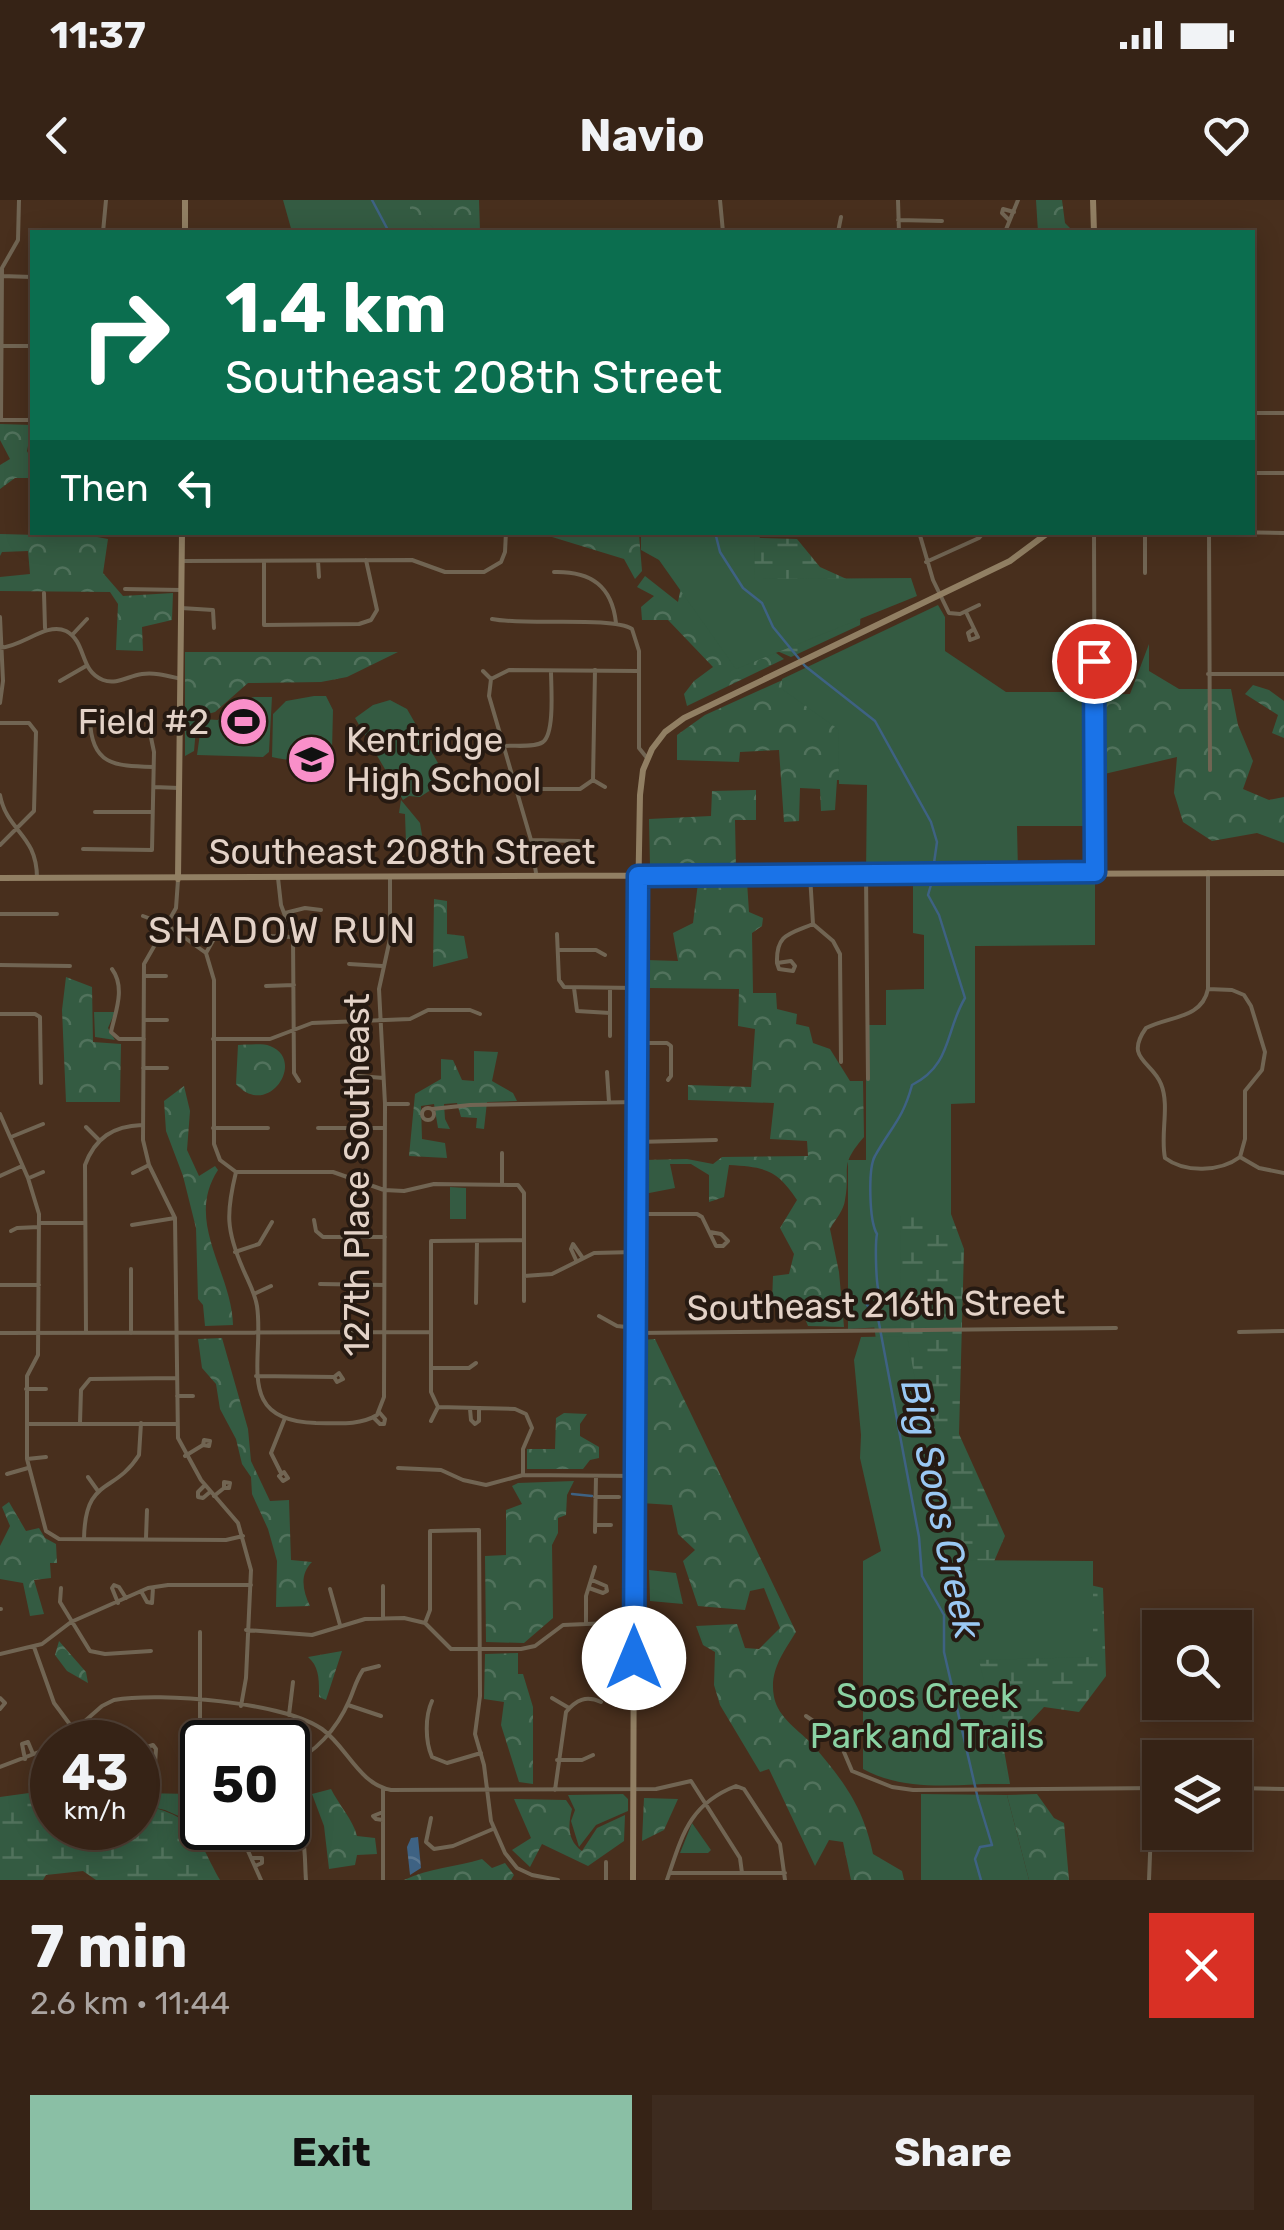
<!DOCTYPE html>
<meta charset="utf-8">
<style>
:root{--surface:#362316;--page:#3d2b1f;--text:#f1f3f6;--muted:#aaa4a1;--line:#504035;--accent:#8abfa5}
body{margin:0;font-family:Rubik,sans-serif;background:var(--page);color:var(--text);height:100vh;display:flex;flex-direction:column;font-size:38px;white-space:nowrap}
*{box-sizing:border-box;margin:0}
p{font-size:32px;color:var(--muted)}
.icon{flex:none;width:55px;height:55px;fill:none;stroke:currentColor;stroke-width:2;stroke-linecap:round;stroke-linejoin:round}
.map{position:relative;height:1680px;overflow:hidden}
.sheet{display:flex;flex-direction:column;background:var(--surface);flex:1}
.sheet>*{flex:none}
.hud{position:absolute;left:30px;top:30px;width:1225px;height:305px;border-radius:0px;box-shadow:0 5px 25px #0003,0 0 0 2px var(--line);background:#0b6e4f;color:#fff;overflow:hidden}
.buttons{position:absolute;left:1142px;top:1410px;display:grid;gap:20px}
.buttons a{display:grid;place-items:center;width:110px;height:110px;border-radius:0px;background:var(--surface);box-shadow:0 5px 25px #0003,0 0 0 2px var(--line);font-size:50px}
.speed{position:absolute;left:30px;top:1520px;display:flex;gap:20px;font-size:50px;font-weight:700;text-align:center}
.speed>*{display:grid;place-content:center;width:130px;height:130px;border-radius:50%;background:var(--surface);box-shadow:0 5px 25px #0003,0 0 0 2px var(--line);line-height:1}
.speed small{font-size:25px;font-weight:400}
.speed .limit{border:5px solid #111;border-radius:15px;background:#fff;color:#111}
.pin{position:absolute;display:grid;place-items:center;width:85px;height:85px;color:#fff;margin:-42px;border:5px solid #fff;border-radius:50%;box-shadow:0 2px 10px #0007}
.me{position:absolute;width:110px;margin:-55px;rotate:0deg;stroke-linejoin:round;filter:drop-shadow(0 0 8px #0008)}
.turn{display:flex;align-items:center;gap:35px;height:210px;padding:0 30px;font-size:45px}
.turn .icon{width:130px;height:130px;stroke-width:2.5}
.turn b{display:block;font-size:70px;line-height:85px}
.then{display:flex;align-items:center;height:95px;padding:0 30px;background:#0003;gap:20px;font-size:38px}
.round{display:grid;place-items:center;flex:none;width:105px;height:105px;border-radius:0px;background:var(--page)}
.overview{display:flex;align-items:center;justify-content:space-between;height:170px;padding:0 30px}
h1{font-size:60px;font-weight:700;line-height:75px}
.action{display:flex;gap:20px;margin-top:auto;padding:20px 30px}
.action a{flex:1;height:115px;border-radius:0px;background:var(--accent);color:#111;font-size:40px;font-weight:700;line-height:115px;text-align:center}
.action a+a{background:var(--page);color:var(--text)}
.status{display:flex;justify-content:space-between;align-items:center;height:70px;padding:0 50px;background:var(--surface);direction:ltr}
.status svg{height:28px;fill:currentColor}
header{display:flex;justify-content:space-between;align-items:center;height:130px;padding:0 30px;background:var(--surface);font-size:45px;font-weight:700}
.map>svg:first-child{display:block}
.forest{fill:url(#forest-crowns)}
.wetland{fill:url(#wetland-marsh)}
.park{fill:#345b42}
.water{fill:url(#water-waves)}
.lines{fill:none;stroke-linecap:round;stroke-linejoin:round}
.stream{stroke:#3e6283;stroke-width:2.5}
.street{stroke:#716553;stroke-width:4}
.secondary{stroke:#917f63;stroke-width:6}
.route-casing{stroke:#114b97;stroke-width:25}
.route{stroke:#1a73e8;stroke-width:18}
.labels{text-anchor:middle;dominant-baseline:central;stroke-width:8;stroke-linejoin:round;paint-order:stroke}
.poi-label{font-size:35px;fill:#e3d2c7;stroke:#261a12;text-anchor:end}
.street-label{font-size:35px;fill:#e3d2c7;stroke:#261a12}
.park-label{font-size:35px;fill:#8ad2a3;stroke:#261a12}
.neighbourhood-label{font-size:38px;letter-spacing:2.5px;fill:#e3d2c7;stroke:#261a12}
.water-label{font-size:38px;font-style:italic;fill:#9ac8f3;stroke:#261a12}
</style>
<div class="status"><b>11:37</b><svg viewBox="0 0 49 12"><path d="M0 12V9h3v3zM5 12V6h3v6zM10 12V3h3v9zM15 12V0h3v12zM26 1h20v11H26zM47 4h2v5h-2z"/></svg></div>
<header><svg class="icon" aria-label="back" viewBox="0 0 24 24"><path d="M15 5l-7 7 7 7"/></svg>Navio<svg class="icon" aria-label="heart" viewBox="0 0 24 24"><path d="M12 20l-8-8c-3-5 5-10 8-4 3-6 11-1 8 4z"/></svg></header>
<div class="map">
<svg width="1284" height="1680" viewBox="0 0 1284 1680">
<defs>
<pattern id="forest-crowns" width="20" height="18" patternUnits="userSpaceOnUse" patternTransform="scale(2.5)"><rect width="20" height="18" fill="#345b42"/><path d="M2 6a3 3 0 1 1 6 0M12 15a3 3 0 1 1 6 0" fill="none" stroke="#51725c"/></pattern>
<pattern id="wetland-marsh" width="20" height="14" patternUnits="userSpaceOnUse" patternTransform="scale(2.5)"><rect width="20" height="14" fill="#345b42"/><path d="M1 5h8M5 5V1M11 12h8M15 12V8" fill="none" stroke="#51725c"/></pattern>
<pattern id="water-waves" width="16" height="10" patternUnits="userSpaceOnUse" patternTransform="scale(2.5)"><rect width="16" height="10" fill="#3e6283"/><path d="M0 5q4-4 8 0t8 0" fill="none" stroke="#5a7893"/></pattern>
</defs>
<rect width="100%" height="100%" fill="#482f1d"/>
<path class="forest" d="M388 0H479L480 32H394Z
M1036 0H1062L1065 23 1074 32H1038Z
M0 224 32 225 27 251 32 261V278H15L0 289V265L10 259 0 240Z
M76 333 108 339 103 373 123 396 173 393 172 420 142 427 143 451 116 450 118 404 110 392 0 391V377L30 374 28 351 2 352 0 356V334L75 336Z
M539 333H664L668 339 639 334 642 371 635 379 624 359Z
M645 376 678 402 682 381 784 459 687 506 684 494 694 481 713 467 668 420H642L641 407 654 396 637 387Z
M880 436 872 587 862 581 837 580 835 610 821 611 820 589 800 588 799 621 784 622 779 550 740 552 739 562 677 560V535L705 515Z
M1149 444V471L1179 489H1231L1238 525 1253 561 1243 589 1269 600 1284 597V643L1257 633 1212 641 1183 622 1174 593 1177 557 1100 575V495L1130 494Z
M185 452H398L347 477 321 482 248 483 215 512 197 517 194 551 185 556Z
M1253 485 1269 490 1284 501V538L1272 533 1278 515 1245 494Z
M756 590V620H735L736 668 650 666 649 619 711 616 712 591Z
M401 600 420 623 423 641 406 643 405 614 399 613Z
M747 682 749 712 763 718 762 726 752 733 753 793H776L777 809 797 814 796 824 809 827 813 843 830 849 850 881H863L864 937C838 967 851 967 845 1000 844 1010 835 1020 830 1029L839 1072 844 1127 808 1126 800 1106 772 1102 773 1076 789 1074 794 1054 780 1028 797 1000C777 969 764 967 729 965L724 997 709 1002V975L691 964H670L675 988 644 994 643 960 687 959 713 964 722 957 808 956 807 941 770 939 774 903 688 900V885L751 887 755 829 738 826 739 789 649 788 646 760 678 761 673 733 693 723 698 683Z
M434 699 447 701V734L464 736 468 758 433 767Z
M66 777 92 787 93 842 121 844 120 902H66L62 810Z
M238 845C247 845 262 843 270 846 307 860 268 920 236 884Z
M474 851 498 852 492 881 513 893 517 901 487 902 484 929 476 928 477 918 461 917 457 903 444 904 445 919 450 929 438 928 434 904 421 906 422 939 445 943 447 958 409 956 415 894 441 879V859L453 860 462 880 474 881Z
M184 886 190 911 187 950 199 976 215 966 218 970C184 1022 232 1072 233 1125L205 1126 203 1105 198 1099 196 1028 183 976 166 931 164 901Z
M222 1138 248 1229 251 1261 270 1301 289 1300 291 1360 312 1362C299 1375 303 1391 310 1406L276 1407 277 1361 268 1329 252 1294 251 1277 242 1264 236 1239 220 1209 216 1184 202 1168 198 1139Z
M655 1139 796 1432C783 1453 769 1471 774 1497 778 1518 800 1531 813 1545 844 1582 863 1606 873 1654L902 1671 904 1680H851L843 1642 829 1640 815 1666 769 1569 760 1572 720 1505 714 1485 715 1452 703 1445 696 1426 737 1424 745 1448 759 1449 780 1428 764 1388 750 1391 745 1410 698 1406 683 1361 695 1350 678 1334 672 1305 641 1303V1140Z
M564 1213 587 1214 580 1224V1236L599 1247V1258L590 1260 583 1269H527V1249H555L556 1218Z
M574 1281 567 1295 566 1315 558 1318V1333L552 1345 553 1418 524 1443 486 1442 485 1356 506 1355V1310L522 1304 512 1286 518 1283Z
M9 1302 26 1331 39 1328 45 1338 56 1344 57 1363H50L51 1378 34 1380 44 1414 30 1416 23 1383 0 1379V1346L10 1326 2 1307Z
M59 1441 86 1472 88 1483 67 1471 55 1455Z
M342 1451 326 1500 319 1497C319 1482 320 1467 308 1457Z
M518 1453V1474H523L533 1507V1584L519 1582 501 1525 504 1502 484 1499 485 1454Z
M331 1589C339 1605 353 1620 357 1636L375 1638 377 1654 357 1655 355 1665 329 1669 324 1626 312 1594Z
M138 1593 192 1594V1622L165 1610 138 1604Z
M1037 1594 1054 1618 1064 1623 1069 1680H1029L1007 1595Z
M644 1598 678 1599 664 1630 642 1641Z
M514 1599 566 1600 572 1609C568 1625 567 1640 582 1651L597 1628 625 1615 624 1641 588 1666 542 1644 530 1667 512 1650 531 1638Z
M482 1659 492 1668 505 1663 514 1675 511 1680H404C429 1668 456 1667 482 1659Z"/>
<path class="wetland" d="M687 333H757L760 338 797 339 820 367 862 386 860 425 791 457 770 448V410Z
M921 919 935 971 964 1049 959 1234 1005 1336 980 1394 1056 1377 1103 1388 1106 1476 1079 1512 1044 1507 1004 1550 1010 1584H953L887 1224 873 1117Z
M52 1580V1628H138V1604C197 1616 193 1631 220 1680H96L83 1671 46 1675 43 1680H0V1597L29 1593Z"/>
<path class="park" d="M283 0H410V9L439 32H292Z
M641 333H754L755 379 911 378 917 396 736 469 659 360 641 350Z
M938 405 945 417V451L1006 492H1090L1089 626H1017L1018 671 866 673 867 585 839 584 838 529 782 489V479Z
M314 496H326L333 510 332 551C318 562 290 562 272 557L273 514 286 501Z
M254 497H272L269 552 263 557 197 555 202 519 218 520 227 506Z
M390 500 407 509 438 563 440 578 437 586 420 597 409 596 403 600 355 518 373 505Z
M1095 679V745L975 746V903L951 904V1016H900L901 1126 848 1129V960H866V825H886V790L924 789V735L913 733V680Z
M94 812H115L108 828 115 840 95 837Z
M450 987 466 988V1019H450Z
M907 1136 948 1360 1093 1361V1457L979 1460 1008 1583C960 1584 907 1593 863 1569V1361L881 1351 860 1258 861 1235 854 1160 861 1137Z
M649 1370 676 1373 683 1404 650 1401Z
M623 1594 628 1599V1611L596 1625 579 1647 571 1621 575 1610 568 1595Z
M921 1594 1007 1595 1029 1680H921Z
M692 1623 711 1650 708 1653H680Z"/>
<path class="water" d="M418 1637 421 1668 410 1675 407 1647 411 1638Z"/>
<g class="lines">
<path class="stream" d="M372 0 389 32
M715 332 720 352 743 388 762 403 773 427 805 466 875 521 931 622 937 642 933 670
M933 678 928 695 939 715 965 798C945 831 952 865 912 885 903 919 891 927 875 956 868 968 869 1021 877 1034 875 1043 876 1078 878 1088L867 1105 878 1118 919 1337 922 1376 944 1415V1452L978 1599 992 1645 980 1647 975 1659 981 1680
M572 1294 592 1296"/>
<path class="street" d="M720 0 723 32
M898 0 899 32
M1008 19 1002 13 1003 9 1014 12
M898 20 942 21
M103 32 106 0
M838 32 841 17
M1005 32 1018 0
M2 76 32 77
M2 146H32
M1252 213H1284
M0 220H32
M1 220 2 68 18 40 19 0
M1252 273H1284
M32 321V320
M444 332H457
M919 332 933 380 949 413 960 414 979 405
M1094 332 1095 673
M1209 332 1210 570
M1228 332 1284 333
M110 333H182
M1094 333 1146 332
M1145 333V373
M182 361 412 360 445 372H484L501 362 505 352 506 332
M264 361V425L359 424 371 420 377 410 366 360
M318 361 319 377
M926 362 979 338 984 332
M554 372C591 371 612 386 616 423
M125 389 181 390
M44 393 45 428
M181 408 213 410 214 428
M966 412 978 437 970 440 968 433 974 429
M492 419C526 426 611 416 632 429L639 451V548L647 558
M73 434 87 419
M0 448C24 446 46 422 66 431 87 442 79 471 103 480 117 485 128 476 142 474 155 472 168 476 181 479
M483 471 491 479
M1208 474H1284
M491 479 489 496 531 640 536 673
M491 479 509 470 638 471
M60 481 86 466
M0 503 3 481 0 417
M90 519C91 565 114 566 153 567
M0 523H29L36 532 34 611 0 645
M504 546C514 545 534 548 543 542 555 533 551 486 551 471
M593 580 595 470
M154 587 179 588
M516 589H580L593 580 605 587
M0 595C7 632 37 634 37 678
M95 612H152
M531 640 579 641
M83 649 152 650 154 552 148 523
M1208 672V789C1202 819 1169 816 1146 828 1124 859 1152 861 1161 884 1170 906 1160 934 1165 958 1185 973 1220 972 1240 957L1245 939V891L1262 870 1265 852 1251 806 1244 795 1232 790 1208 789
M810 675 813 724
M866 675 868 879
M278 678 281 705 293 737 294 873 299 881
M178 680 176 708 144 764 143 940 149 965 175 1018 178 1238 201 1280 238 1323 251 1370 246 1478 241 1506
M285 713 305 708 321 710
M0 714H57
M143 716 167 725 206 753
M212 716 215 737 206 753 214 780V944L220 960 236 972C226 1013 226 1030 243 1069 248 1081 255 1093 257 1106 265 1158 233 1221 316 1223 336 1223 359 1226 377 1215L384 1197 385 904 379 789 390 739V678
M813 724 833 741 840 754 841 862
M557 734 559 780 564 787 636 788
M268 736 293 737
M558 750H596L605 755
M791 761 795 766 793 771 779 769 777 763Z
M777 763C776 734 789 734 813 724
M349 764 382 766
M0 765 70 766
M112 769C126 788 115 813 111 832L119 839H144
M146 776H166
M266 786 294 785
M574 788 577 811 610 813
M610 788V836
M0 814H35L40 817 41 883
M144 820H167
M213 839H270L312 823 410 819 428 810H470L480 814
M635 843H667L671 846V876L668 880
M143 868H167
M607 872 609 902
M348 875 383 878
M385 904H408
M422 914a6 6 0 1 1 12 0a6 6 0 1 1-12 0Z
M432 909 470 905 636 902
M0 914 28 978 39 1014 38 1155 27 1176V1259L46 1331 59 1339 226 1340 243 1336
M86 927 99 940
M213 928H268
M318 928H385
M11 937 43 924
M636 942 716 940
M1240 957 1259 968 1284 973
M236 972H333L384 990 404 991 434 984 518 985 524 993V1101
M133 973 149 965
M0 976 22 966
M29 978 43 972
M502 984V953
M637 1014H697L702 1017 716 1046H723L728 1041 721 1034 710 1032
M314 1020 316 1031 323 1037H385
M39 1023H84
M132 1025 175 1018
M11 1031 17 1028 39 1027
M235 1052 259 1044 272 1022
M576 1060 571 1049 573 1044 582 1057
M524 1076 552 1074 594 1053 634 1052
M320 1084 384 1085
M0 1085H39
M254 1094 271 1086
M476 1103 477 1041
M599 1116 617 1126 636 1128
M1239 1132 1284 1131
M0 1133 430 1132
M86 1133 85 965C95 938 113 926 142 925
M131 1133V1069
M636 1133 1116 1128
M431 1168H469L476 1163
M339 1173 343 1179 337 1182 334 1177Z
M256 1176 334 1177
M26 1189H46
M177 1196H193
M438 1207 431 1192V1041L523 1040
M438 1207 515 1209 526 1214 532 1228 523 1249V1275
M470 1209 471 1220 475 1224 479 1221V1209
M373 1217 380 1224H384L385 1219 379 1212
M431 1221 438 1207
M80 1223 81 1190 90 1179 177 1178
M27 1224H176
M185 1256 203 1245 209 1246 210 1241 204 1240 203 1245
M27 1259 46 1257
M398 1268 441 1270 463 1280 486 1285 523 1275 634 1276
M284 1272 288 1278 283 1281 279 1276Z
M281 1273 271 1253 285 1218
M7 1274 28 1268
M88 1277 98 1291
M205 1285 198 1292V1297L203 1298 210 1292
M214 1296 224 1288V1282L230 1283 229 1288H224
M595 1297H619
M595 1325H611
M595 1332 596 1276
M146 1338 147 1310
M84 1339C85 1276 114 1295 139 1255L141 1223
M383 1386V1418
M61 1388 60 1402 90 1451 105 1454 151 1451
M589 1388 603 1393 607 1391 606 1386 592 1380
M330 1389 340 1425
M141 1391 147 1402 152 1403 153 1388
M118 1403 112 1388 114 1385 119 1387 126 1398
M0 1409H1
M586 1422V1396L595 1367
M425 1423 430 1410V1331L479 1330 480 1496 475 1534 484 1565 491 1621 505 1653 517 1668 532 1675 558 1680
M246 1430 312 1435 365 1419 404 1418 425 1423 451 1449H521L535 1446 563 1425 633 1422
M34 1447 54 1503 83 1542
M0 1454 42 1444 71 1422 148 1388 168 1385H251
M0 1498 5 1503 0 1509
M552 1498 569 1508
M432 1501C425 1516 425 1541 432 1557L447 1563 481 1553
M348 1505 381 1516
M289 1515 293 1482
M806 1516 838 1538 852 1571 892 1587 913 1590 1160 1588
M61 1542 102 1506 114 1500C160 1492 284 1502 322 1529 347 1547 359 1584 391 1590L656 1589 691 1581 740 1658 742 1673
M25 1559 22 1544 28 1542 33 1554
M557 1560H582L593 1555
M288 1565C315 1553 337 1529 349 1501 354 1490 356 1480 363 1470L379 1466
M200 1566V1432
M0 1567 52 1547
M138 1568C145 1568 149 1568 155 1563L156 1549 153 1545 147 1547 144 1568
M1235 1588 1284 1589
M555 1590 566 1512C576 1500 586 1495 601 1502
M383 1612 373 1616 376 1619 383 1620
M288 1614C308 1627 304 1658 306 1680
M431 1618 426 1642 434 1649 453 1646 493 1629
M244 1628V1642L261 1680
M252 1658H262V1663L255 1666
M670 1673H785
M383 1680V1588
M606 1680V1662
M667 1680C682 1636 689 1604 736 1586L744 1589 780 1644 785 1680
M1149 1680 1151 1630 1160 1593"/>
<path class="secondary" d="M1093 0 1094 32
M185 32V0
M0 678 1284 673
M178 679 182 332
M633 1680 636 816 640 595 643 570 652 549 665 532 684 518 1010 361 1049 332"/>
</g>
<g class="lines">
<defs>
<path id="route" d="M634 1458 638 676 1095 672 1094 461"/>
</defs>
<use href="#route" class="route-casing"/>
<use href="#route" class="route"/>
</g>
<defs>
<symbol id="stadium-disc" viewBox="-11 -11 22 22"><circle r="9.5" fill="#f98fc9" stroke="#261a12"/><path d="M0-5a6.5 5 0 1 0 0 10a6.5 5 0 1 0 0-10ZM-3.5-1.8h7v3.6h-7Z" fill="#111"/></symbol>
<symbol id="school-disc" viewBox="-11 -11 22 22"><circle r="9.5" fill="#f98fc9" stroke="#261a12"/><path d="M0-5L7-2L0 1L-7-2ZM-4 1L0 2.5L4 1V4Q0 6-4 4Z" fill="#111"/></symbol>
</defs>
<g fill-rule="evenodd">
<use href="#stadium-disc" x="216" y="494" width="55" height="55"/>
<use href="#school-disc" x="284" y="532" width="55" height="55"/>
</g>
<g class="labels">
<g class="poi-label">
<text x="209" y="522">Field #2</text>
<text x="346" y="540" text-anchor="start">Kentridge<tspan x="346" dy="40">High School</tspan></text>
</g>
<g class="street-label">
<text x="402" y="652">Southeast 208th Street</text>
<text transform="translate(357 975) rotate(-90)">127th Place Southeast</text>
<text transform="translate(876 1105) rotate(-1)">Southeast 216th Street</text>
</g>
<g class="park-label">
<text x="927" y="1496">Soos Creek<tspan x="927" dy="40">Park and Trails</tspan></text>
</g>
<g class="neighbourhood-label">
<text x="283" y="730">SHADOW RUN</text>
</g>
<g class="water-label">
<text transform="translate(941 1309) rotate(78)">Big Soos Creek</text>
</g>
</g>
</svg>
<div class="buttons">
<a><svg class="icon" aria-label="search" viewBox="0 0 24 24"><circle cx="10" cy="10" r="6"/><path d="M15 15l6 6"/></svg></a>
<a><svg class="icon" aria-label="layers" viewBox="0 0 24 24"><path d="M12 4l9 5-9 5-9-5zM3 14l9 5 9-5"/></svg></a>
</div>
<div class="speed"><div>43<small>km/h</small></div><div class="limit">50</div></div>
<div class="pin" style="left:1094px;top:461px;background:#d93025"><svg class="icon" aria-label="arrive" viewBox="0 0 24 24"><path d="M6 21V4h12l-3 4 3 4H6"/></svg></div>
<svg class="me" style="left:634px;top:1458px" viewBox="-20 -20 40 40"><circle r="19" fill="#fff"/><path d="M0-13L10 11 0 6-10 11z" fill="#1a73e8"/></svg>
<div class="hud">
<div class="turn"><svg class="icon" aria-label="right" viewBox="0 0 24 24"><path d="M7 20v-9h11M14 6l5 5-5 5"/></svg><div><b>1.4 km</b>Southeast 208th Street</div></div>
<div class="then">Then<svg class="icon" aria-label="left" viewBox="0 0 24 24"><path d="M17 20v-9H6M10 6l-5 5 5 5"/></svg></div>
</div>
</div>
<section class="sheet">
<div class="overview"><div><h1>7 min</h1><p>2.6 km · 11:44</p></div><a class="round" style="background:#d93025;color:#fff"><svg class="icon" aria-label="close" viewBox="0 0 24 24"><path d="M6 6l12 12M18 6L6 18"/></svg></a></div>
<div class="action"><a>Exit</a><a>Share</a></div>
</section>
